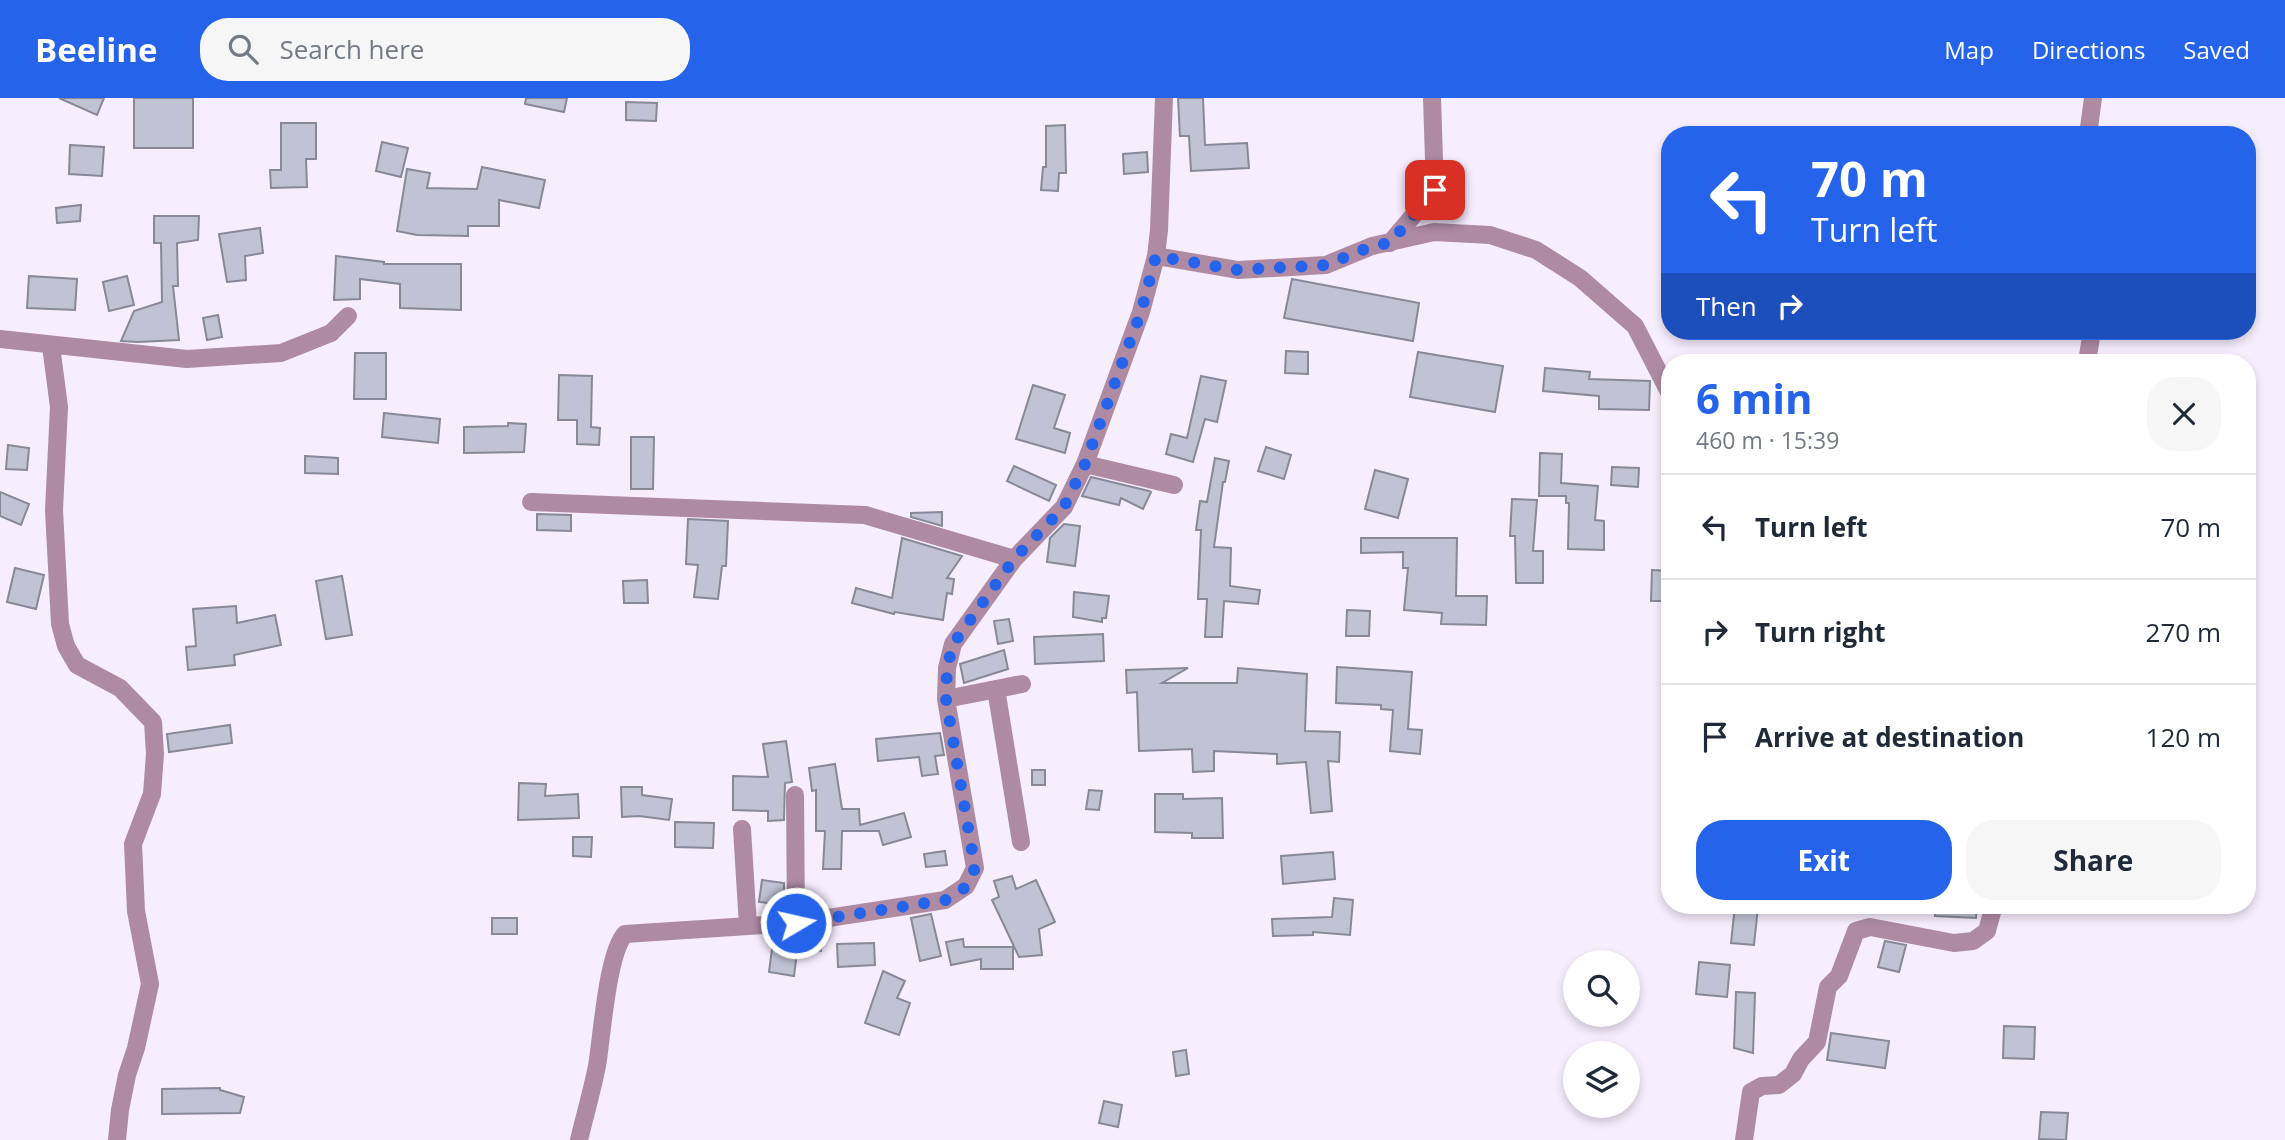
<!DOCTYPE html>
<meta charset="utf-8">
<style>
:root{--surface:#fff;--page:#f6f6f7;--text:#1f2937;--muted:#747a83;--line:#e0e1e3;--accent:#2563eb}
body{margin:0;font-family:"Open Sans",sans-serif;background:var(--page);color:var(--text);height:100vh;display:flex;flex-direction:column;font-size:26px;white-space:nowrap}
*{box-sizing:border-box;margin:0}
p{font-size:23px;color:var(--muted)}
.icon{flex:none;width:38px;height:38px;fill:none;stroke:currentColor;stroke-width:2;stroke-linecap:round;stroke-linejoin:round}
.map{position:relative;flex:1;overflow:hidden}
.sheet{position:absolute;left:1661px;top:256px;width:595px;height:560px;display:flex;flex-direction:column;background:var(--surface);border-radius:28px;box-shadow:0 4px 10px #0003}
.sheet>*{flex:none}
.top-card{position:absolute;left:1661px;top:28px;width:595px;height:214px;border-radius:28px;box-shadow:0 4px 10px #0003;background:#2563eb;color:#fff;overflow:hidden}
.tools{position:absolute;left:1563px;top:852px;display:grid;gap:14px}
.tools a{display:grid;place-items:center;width:77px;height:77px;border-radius:50%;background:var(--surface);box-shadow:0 4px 10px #0003;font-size:35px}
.pin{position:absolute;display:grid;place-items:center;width:60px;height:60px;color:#fff;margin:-30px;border-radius:14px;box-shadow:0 4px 10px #0006}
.me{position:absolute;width:77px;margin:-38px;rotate:81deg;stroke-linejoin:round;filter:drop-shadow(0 0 5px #0008)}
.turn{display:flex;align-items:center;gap:24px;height:147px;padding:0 35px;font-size:32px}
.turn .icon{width:91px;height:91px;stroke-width:2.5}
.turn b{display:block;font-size:49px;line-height:60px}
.then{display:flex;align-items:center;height:66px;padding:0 35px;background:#0003;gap:14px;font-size:26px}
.round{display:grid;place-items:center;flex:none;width:74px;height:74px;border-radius:28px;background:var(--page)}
.summary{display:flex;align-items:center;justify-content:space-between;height:119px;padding:0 35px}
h1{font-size:42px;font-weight:700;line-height:52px;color:var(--accent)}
.action{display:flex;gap:14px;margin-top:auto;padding:14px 35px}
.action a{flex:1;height:80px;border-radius:28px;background:var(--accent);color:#fff;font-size:28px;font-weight:700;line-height:80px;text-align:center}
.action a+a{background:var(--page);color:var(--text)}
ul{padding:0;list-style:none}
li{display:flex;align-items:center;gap:21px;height:105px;padding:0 35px;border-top:2px solid var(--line)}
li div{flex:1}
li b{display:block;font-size:26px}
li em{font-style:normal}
header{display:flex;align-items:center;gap:42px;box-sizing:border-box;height:98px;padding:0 35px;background:var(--accent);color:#fff}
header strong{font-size:33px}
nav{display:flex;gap:38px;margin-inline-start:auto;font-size:24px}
.search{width:490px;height:63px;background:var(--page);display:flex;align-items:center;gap:18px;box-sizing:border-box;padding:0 24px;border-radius:28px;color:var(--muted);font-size:26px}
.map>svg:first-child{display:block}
.building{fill:#c1c2d3;stroke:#878898;stroke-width:2}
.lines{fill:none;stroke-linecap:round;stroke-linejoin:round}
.minor{stroke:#ae8aa3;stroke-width:18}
.route{stroke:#2563eb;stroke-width:12;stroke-dasharray:0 21.6}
</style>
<header>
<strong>Beeline</strong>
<div class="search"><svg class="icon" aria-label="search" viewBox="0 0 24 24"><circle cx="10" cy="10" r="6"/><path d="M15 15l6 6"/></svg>Search here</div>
<nav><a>Map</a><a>Directions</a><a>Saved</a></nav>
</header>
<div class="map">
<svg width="2285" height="1042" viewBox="0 0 2285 1042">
<rect width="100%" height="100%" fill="#f6edfd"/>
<path class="building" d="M59 0H104L97 17Z
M134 0H193V50H134Z
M526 0H567L564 14 525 6Z
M1178 0H1203L1205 47 1247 45 1249 70 1191 73 1189 38H1180Z
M626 4 657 5 656 23 626 22Z
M281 25H316V61H306L307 89 271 90 270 72H281Z
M1065 27 1066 75H1059L1058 93 1041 92 1043 69H1046V28Z
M382 44 408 50 401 79 376 73Z
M70 47 104 49 102 78 69 76Z
M1147 54 1148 74 1124 76 1123 56Z
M482 69 545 82 539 110 499 102V128H468V138L417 137 397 133 407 71 430 75 427 90 477 91Z
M81 107 80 123 57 125 56 110Z
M154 118H199L198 142 177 145 178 188H173L179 242 138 244 121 243 134 213 162 204 161 145H154Z
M260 130 263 155 245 158 246 182 227 184 219 136Z
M336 158 384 164V166H461V212L400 210V186L360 181V201L334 202Z
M29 178 77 181 75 212 27 210Z
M127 178 134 207 109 213 103 184Z
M1292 181 1419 205 1413 243 1284 220Z
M218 217 222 239 207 242 203 220Z
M1286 253 1308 254V276L1285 275Z
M1418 254 1503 268 1495 314 1410 299Z
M355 255H386V301H354Z
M1545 270 1590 274 1589 281 1650 283 1649 312 1599 311V298L1543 293Z
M559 277 592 278 591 329 600 330 599 347 577 346V322H558Z
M1201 278 1226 283 1217 324 1205 321 1193 364 1166 356 1171 336 1187 340Z
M1033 287 1065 297 1054 330 1070 335 1065 355 1016 341Z
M384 315 440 321 438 345 382 339Z
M508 325 526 326 524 354 464 355V329L508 328Z
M631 339H654L653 391H631Z
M8 347 29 350 27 372 6 371Z
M1266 349 1291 357 1284 381 1258 373Z
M1540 355 1562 356 1561 385 1598 388 1595 422 1604 423V452L1568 451 1569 405H1566V398H1539Z
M305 358 338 360V376L305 375Z
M1215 360 1229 363 1225 384H1223L1214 449 1231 450 1230 488 1260 492 1258 506 1224 503 1222 539H1205L1207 501H1198L1201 432H1196L1200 403 1207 404Z
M1014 368 1056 387 1049 403 1007 383Z
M1612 369 1639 370 1638 389 1611 387Z
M1375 372 1408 381 1398 420 1365 411Z
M1091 379 1149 393 1151 394 1143 411 1121 400 1119 407 1082 398Z
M0 394 29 406 21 427 0 418Z
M1512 401 1537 402 1533 453H1543V485H1516L1515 438H1510Z
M942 414V428L911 419V415Z
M537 416 571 417V433L537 432Z
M688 421 728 423 726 468H722L718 501 694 499 698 467 686 466Z
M1064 426 1080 428 1075 468 1047 464 1050 440Z
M902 440 962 458 947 480 954 481 952 496 947 495 943 522 895 514 894 516 852 505 856 490 892 500Z
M1361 440H1457L1456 498H1487L1486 527 1441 526 1442 515 1404 512 1408 470H1403V454L1361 455Z
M15 470 44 477 36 511 7 504Z
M1652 472 1670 473V503H1651Z
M342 478 352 537 326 541 316 483Z
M647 482 648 505H624L623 483Z
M1074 494 1109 498 1106 520H1102V524L1073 519Z
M236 508 237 525 275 517 281 547 234 557 235 567 188 572 186 549 196 548 193 511Z
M1347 512 1370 513 1369 538H1346Z
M1009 521 1013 543 998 546 994 523Z
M1103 536 1104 563 1035 566 1034 539Z
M1004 552 1008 571 964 585 960 566Z
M1337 569 1412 574 1408 631 1422 632 1420 656 1390 653 1393 612 1381 611V607L1336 605Z
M1188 570 1162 585H1237L1238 570 1307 576 1305 633 1340 634 1339 664 1328 663 1332 713 1311 715 1306 664 1277 666V656L1214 653V673L1193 674 1192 651 1139 653 1137 594 1127 595 1126 572Z
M230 627 232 645 169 654 167 636Z
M940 635 944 657 935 658 938 676 922 678 919 659 878 663 876 641Z
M786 643 792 684 785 685 784 722 768 723V713L733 712V678L768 679 763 646Z
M835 666 842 711H859L860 727 904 715 911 739 883 747 879 733H842L841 771H823L825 733H816V692L812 693 809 670Z
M1032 672H1045V687H1032Z
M519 685 546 686 545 698 578 696 579 720 518 722Z
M621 689H642V697L672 701 669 722 639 718 622 719Z
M1089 692 1102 693 1099 712 1086 711Z
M1155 696H1183V701L1222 700 1223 740H1192V735L1155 734Z
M675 724 714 725 713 750 675 749Z
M573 739H592L591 759 573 758Z
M945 753 947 767 926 769 924 756Z
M1333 754 1335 781 1283 786 1281 758Z
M1012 778 1016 791 1036 782 1055 824 1039 831 1042 857 1019 859 992 802 999 799 994 783Z
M762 782 784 785V807L759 804Z
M1334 800 1353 802 1350 837 1313 834V837L1273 838 1272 821 1332 819Z
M1735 807 1758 809 1754 847 1731 845Z
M1936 807H1977L1976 820 1935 818Z
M931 816 941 858 920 863 911 820Z
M492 820H517V836H492Z
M823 832 821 853 802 851 804 835Z
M963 841 964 849H1013V871H981V861L951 867 946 844Z
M773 843 798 846 794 878 769 874Z
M1885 843 1906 847 1899 874 1878 869Z
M874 845 875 867 838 869 837 846Z
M1699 864 1730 867 1727 899 1696 896Z
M883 873 905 883 897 900 910 905 899 937 865 925Z
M1736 894 1755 895 1753 955 1734 950Z
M2004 928 2035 929 2034 961 2003 960Z
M1831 935 1889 943 1885 970 1827 962Z
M1186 952 1189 976 1176 978 1173 954Z
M220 990V992L244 999 240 1015 162 1016V991Z
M1104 1003 1122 1007 1118 1029 1099 1025Z
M2041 1014 2068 1015 2066 1042 2039 1041Z"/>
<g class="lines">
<path class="minor" d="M2088 37 2093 0
M1390 145 1435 92 1432 0
M1156 158 1238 172 1326 167 1372 148 1434 134 1490 137 1536 152 1580 180 1635 228 1670 296
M0 241 187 261 281 255 331 235 348 218
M51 248 59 309 54 412 60 526 66 548 77 567 120 590 153 624 155 656 152 696 133 746 136 813 150 886 136 950 127 977 120 1012 117 1042
M2087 264 2092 233
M1085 366 1174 387
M531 404 865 417 1014 461
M996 591 1021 744
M946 601 1022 586
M795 697 796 825
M742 731 748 828
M579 1042C585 1017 592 993 597 968 602 939 607 856 625 836L796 825 945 802 966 788 975 770 946 601 947 570 953 546 1014 461 1064 409 1085 366 1141 214 1156 158 1159 132 1164 0
M1744 1042 1751 994 1762 988 1779 987 1793 976 1801 961 1817 944 1828 889 1839 878 1856 833 1870 829 1954 845 1973 843 1987 833 1994 807"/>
</g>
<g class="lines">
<path class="route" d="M796 825 946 802 966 789 975 770 946 601 947 570 953 546 1014 461 1064 409 1085 366 1141 214 1156 158 1238 172 1326 167 1372 148 1390 145 1435 92"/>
</g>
</svg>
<div class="tools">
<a><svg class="icon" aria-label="search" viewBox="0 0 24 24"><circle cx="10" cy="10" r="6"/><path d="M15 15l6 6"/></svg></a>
<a><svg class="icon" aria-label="layers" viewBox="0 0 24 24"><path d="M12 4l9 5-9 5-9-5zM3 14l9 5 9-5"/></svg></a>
</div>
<div class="pin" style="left:1435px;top:92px;background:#d93025"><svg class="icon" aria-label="arrive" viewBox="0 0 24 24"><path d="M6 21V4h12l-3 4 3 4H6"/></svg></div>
<svg class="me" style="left:796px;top:825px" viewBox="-20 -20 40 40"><circle r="17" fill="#2563eb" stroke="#fff" stroke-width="3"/><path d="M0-11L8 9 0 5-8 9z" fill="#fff"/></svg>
<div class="top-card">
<div class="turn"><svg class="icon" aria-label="left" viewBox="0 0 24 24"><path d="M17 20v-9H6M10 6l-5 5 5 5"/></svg><div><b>70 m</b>Turn left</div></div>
<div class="then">Then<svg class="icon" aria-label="right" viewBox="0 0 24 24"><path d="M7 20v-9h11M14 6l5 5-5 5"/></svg></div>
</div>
<section class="sheet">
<div class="summary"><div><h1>6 min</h1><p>460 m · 15:39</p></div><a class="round"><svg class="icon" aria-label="close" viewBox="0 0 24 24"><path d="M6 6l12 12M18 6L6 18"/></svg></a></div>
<ul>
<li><svg class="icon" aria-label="left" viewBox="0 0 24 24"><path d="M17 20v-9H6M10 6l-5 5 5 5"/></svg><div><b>Turn left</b></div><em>70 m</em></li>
<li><svg class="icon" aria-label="right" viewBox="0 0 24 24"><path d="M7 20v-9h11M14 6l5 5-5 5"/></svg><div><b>Turn right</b></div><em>270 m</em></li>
<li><svg class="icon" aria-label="arrive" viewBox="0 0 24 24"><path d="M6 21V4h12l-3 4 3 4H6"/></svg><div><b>Arrive at destination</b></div><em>120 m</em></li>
</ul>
<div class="action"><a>Exit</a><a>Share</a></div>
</section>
</div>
